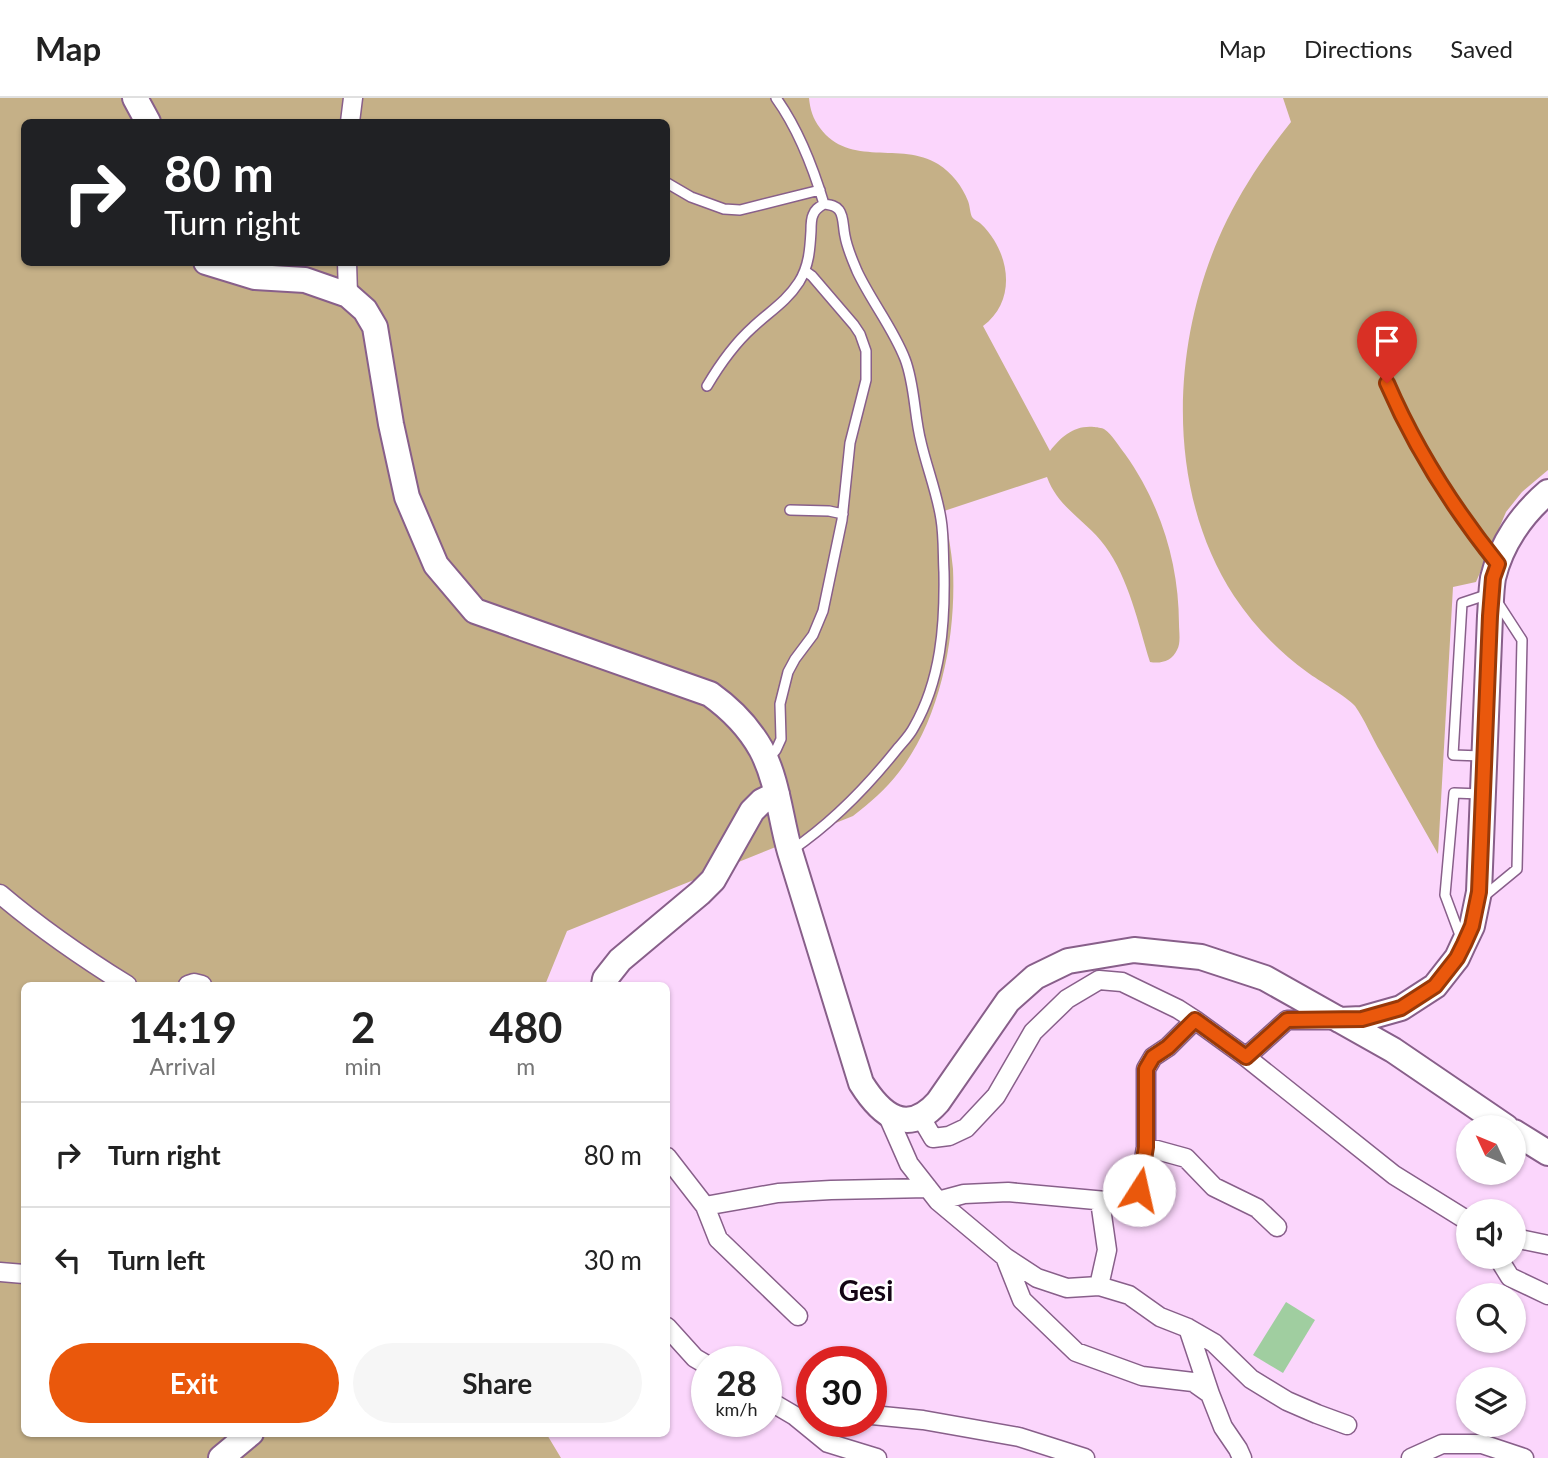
<!DOCTYPE html>
<style>
:root{--surface:#fff;--page:#f6f6f6;--text:#222;--muted:#767676;--line:#e0e0e0;--accent:#ea580c}
body{margin:0;font-family:Lato,sans-serif;background:var(--page);color:var(--text);height:100vh;display:flex;flex-direction:column;font-size:26px;white-space:nowrap}
*{box-sizing:border-box;margin:0}
p{font-size:23px;color:var(--muted)}
.icon{flex:none;width:38px;height:38px;fill:none;stroke:currentColor;stroke-width:2;stroke-linecap:round;stroke-linejoin:round}
.map{position:relative;flex:1;overflow:hidden}
.drawer{position:absolute;left:21px;top:884px;width:649px;height:455px;display:flex;flex-direction:column;background:var(--surface);border-radius:10px;box-shadow:0 2px 5px #0004}
.drawer>*{flex:none}
.guide{position:absolute;left:21px;top:21px;width:649px;height:147px;border-radius:10px;box-shadow:0 2px 5px #0004;background:#202124;color:#fff;overflow:hidden}
.needle{width:46px;rotate:314deg}
.tools{position:absolute;left:1456px;top:1017px;display:grid;gap:14px}
.tools a{display:grid;place-items:center;width:70px;height:70px;border-radius:50%;background:var(--surface);box-shadow:0 2px 5px #0004;font-size:35px}
.speed{position:absolute;left:691px;top:1248px;display:flex;gap:14px;font-size:35px;font-weight:700;text-align:center}
.speed>*{display:grid;place-content:center;width:91px;height:91px;border-radius:50%;background:var(--surface);box-shadow:0 2px 5px #0004;line-height:1}
.speed small{font-size:18px;font-weight:400}
.speed .limit{border:10px solid #d22;background:#fff;color:#111}
.pin{position:absolute;display:grid;place-items:center;width:60px;height:60px;color:#fff;margin:-72px -30px;border-radius:50% 50% 50% 0;rotate:-45deg;box-shadow:0 0 7px #0007}
.pin .icon{rotate:45deg}
.me{position:absolute;width:77px;margin:-38px;rotate:10deg;stroke-linejoin:round;filter:drop-shadow(0 0 5px #0008)}
.turn{display:flex;align-items:center;gap:24px;height:147px;padding:0 28px;font-size:32px}
.turn .icon{width:91px;height:91px;stroke-width:2.5}
.turn b{display:block;font-size:49px;line-height:60px}
.eta{display:flex;justify-content:space-evenly;align-items:center;height:119px;text-align:center}
.eta b{font-size:42px;font-weight:700;line-height:49px}
.cta{display:flex;gap:14px;margin-top:auto;padding:14px 28px}
.cta a{flex:1;height:80px;border-radius:42px;background:var(--accent);color:#fff;font-size:28px;font-weight:700;line-height:80px;text-align:center}
.cta a+a{background:var(--page);color:var(--text)}
ul{padding:0;list-style:none}
li{display:flex;align-items:center;gap:21px;height:105px;padding:0 28px;border-top:2px solid var(--line)}
li div{flex:1}
li b{display:block;font-size:26px}
li em{font-style:normal}
header{display:flex;align-items:center;gap:42px;box-sizing:border-box;height:98px;padding:0 35px;background:var(--surface);border-bottom:2px solid var(--line)}
header strong{font-size:33px}
nav{display:flex;gap:38px;margin-inline-start:auto;font-size:24px}
.map>svg:first-child{display:block}
.green{fill:#c5b087;fill-rule:evenodd}
.building{fill:#a0cea0}
.lines{fill:none;stroke-linecap:round;stroke-linejoin:round}
.lane-casing{stroke:#885f8a;stroke-width:12}
.street-casing{stroke:#885f8a;stroke-width:21}
.secondary-casing{stroke:#885f8a;stroke-width:28}
.lane{stroke:#fff;stroke-width:9}
.street{stroke:#fff;stroke-width:18}
.secondary{stroke:#fff;stroke-width:24}
.route-casing{stroke:#983908;stroke-width:18}
.route{stroke:#ea580c;stroke-width:12}
.labels{text-anchor:middle;dominant-baseline:central;stroke-width:5;stroke-linejoin:round;paint-order:stroke}
.district-label{font-size:28px;font-weight:bold;fill:#140515;stroke:#fff}
</style>
<header>
<strong>Map</strong>
<nav><a>Map</a><a>Directions</a><a>Saved</a></nav>
</header>
<div class="map">
<svg width="1548" height="1360" viewBox="0 0 1548 1360">
<rect width="100%" height="100%" fill="#fbd6fc"/>
<path class="green" d="M0 0H809C810 11 813 21 820 30 849 70 901 43 938 66 952 75 962 88 968 103 970 108 970 115 972 119 974 122 978 123 980 125 986 130 990 136 994 142 1012 171 1011 207 983 228L1050 353C1061 339 1074 327 1094 329 1095 329 1103 330 1104 331 1112 336 1119 349 1125 356 1160 405 1179 465 1179 526 1179 534 1181 545 1177 552 1172 563 1161 566 1150 564 1138 525 1129 481 1105 448 1086 422 1058 410 1047 379L944 413C948 432 951 452 953 471 956 538 941 620 899 674 886 691 870 705 853 718L567 833 545 887H24V1335H546L561 1360H0ZM24 24H667V164H24Z
M1283 0H1548V372L1522 394 1506 414 1476 484 1453 489 1438 756C1419 722 1400 689 1381 655 1372 640 1365 622 1355 608 1346 598 1319 583 1307 574 1279 554 1254 528 1234 498 1163 389 1171 236 1227 122 1245 86 1266 55 1291 24Z"/>
<path class="building" d="M1286 1204 1315 1222 1283 1275 1253 1257Z"/>
<g class="lines">
<defs>
<path id="lane" d="M776 0C799 32 813 69 824 106
M667 85 691 99 724 111 740 112 820 92
M1387 285C1414 348 1452 408 1495 462
M707 288C720 266 734 246 753 229 769 214 787 203 799 184 809 168 810 151 811 133 811 128 811 121 813 117 815 111 819 109 824 106 830 107 835 107 839 112 844 118 843 130 845 138 847 150 852 161 857 173 871 203 893 230 905 261 915 287 914 317 921 344 927 370 937 395 941 421 944 439 943 457 944 474 945 527 941 582 914 629 910 637 904 643 898 650 867 689 833 724 792 752
M790 412 829 413 843 416
M1482 658 1453 657 1462 505 1489 496
M768 661 776 652 781 641 780 606 788 574 795 561 813 537 823 513 842 422 850 345 866 282V253L860 236 854 227 812 178 805 173
M1483 799 1517 771 1522 542 1498 505
M1461 840 1445 797 1454 695 1481 696"/>
<path id="street" d="M350 24 353 0
M347 164 348 197
M0 796C40 830 82 859 127 887
M188 887 194 885 202 887
M1246 959 1287 922H1337
M887 1016 909 1066 938 1103 1005 1159 1022 1202 1076 1254 1142 1278 1193 1284 1210 1296 1223 1329 1238 1351 1242 1360
M920 1018 933 1040 949 1038 966 1030 996 998 1033 934 1067 901 1099 882 1122 884 1178 911 1195 922 1246 959 1394 1077 1468 1123
M1146 1049 1186 1060 1214 1089 1257 1110 1277 1129
M667 1059 705 1108 778 1095 831 1092 928 1090
M938 1103 964 1096 1008 1094 1117 1104 1139 1092 1146 1049V971L1153 959 1168 949 1195 922
M705 1108 718 1141 798 1218
M1514 1140 1548 1147
M1497 1158 1510 1179 1548 1197
M1005 1159 1037 1180 1067 1190 1099 1188 1129 1197 1160 1219 1188 1230 1214 1245 1251 1281 1287 1303 1317 1316 1347 1327
M0 1174 24 1176
M1099 1188 1107 1152 1100 1103
M667 1229 695 1260 707 1267
M1188 1230 1210 1296
M766 1301 795 1318 828 1345 877 1360
M872 1317 923 1322 1019 1339 1085 1360
M1411 1360 1442 1346H1482L1524 1360"/>
<path id="secondary" d="M135 0 148 24
M206 164 255 179 305 182 348 197 365 212 375 229 391 326 407 399 436 467 475 513 710 596C731 611 748 628 761 651 778 683 780 719 790 754 813 831 838 908 861 985 881 1017 907 1039 938 1004L1008 903 1035 879 1068 863 1134 852 1201 859 1265 880 1393 952 1506 1029
M604 887 605 881 620 862 700 795 713 782 752 713 762 703 777 696
M1339 922 1362 921 1401 910 1435 888 1457 860 1463 847 1472 828 1479 794 1490 518C1491 506 1491 492 1493 480 1501 446 1522 416 1548 394
M1514 1034 1548 1055
M221 1360 251 1335"/>
</defs>
<use href="#lane" class="lane-casing"/>
<use href="#street" class="street-casing"/>
<use href="#secondary" class="secondary-casing"/>
<use href="#lane" class="lane"/>
<use href="#street" class="street"/>
<use href="#secondary" class="secondary"/>
</g>
<g class="lines">
<defs>
<path id="route" d="M1139 1092 1146 1049V971L1153 959 1168 949 1195 922 1246 959 1287 922 1362 921 1401 910 1435 888 1457 860 1464 846 1472 828 1479 794 1490 518 1493 480 1498 466C1454 411 1415 350 1387 285"/>
</defs>
<use href="#route" class="route-casing"/>
<use href="#route" class="route"/>
</g>
<g class="labels">
<g class="district-label">
<text x="866" y="1192">Gesi</text>
</g>
</g>
</svg>
<div class="tools">
<a><svg class="needle" viewBox="-14 -14 28 28"><path d="M0-13l5 13h-10z" fill="#e53935"/><path d="M0 13l5-13h-10z" fill="#767676"/></svg></a>
<a><svg class="icon" aria-label="sound" viewBox="0 0 24 24"><path d="M4 9h4l5-4v14l-5-4H4zM17 9q2 3 0 6"/></svg></a>
<a><svg class="icon" aria-label="search" viewBox="0 0 24 24"><circle cx="10" cy="10" r="6"/><path d="M15 15l6 6"/></svg></a>
<a><svg class="icon" aria-label="layers" viewBox="0 0 24 24"><path d="M12 4l9 5-9 5-9-5zM3 14l9 5 9-5"/></svg></a>
</div>
<div class="speed"><div>28<small>km/h</small></div><div class="limit">30</div></div>
<div class="pin" style="left:1387px;top:285px;background:#d93025"><svg class="icon" aria-label="arrive" viewBox="0 0 24 24"><path d="M6 21V4h12l-3 4 3 4H6"/></svg></div>
<svg class="me" style="left:1139px;top:1092px" viewBox="-20 -20 40 40"><circle r="19" fill="#fff"/><path d="M0-13L10 11 0 6-10 11z" fill="#ea580c"/></svg>
<div class="guide">
<div class="turn"><svg class="icon" aria-label="right" viewBox="0 0 24 24"><path d="M7 20v-9h11M14 6l5 5-5 5"/></svg><div><b>80 m</b>Turn right</div></div>
</div>
<section class="drawer">
<div class="eta">
<div><b>14:19</b><p>Arrival</p></div>
<div><b>2</b><p>min</p></div>
<div><b>480</b><p>m</p></div>
</div>
<ul>
<li><svg class="icon" aria-label="right" viewBox="0 0 24 24"><path d="M7 20v-9h11M14 6l5 5-5 5"/></svg><div><b>Turn right</b></div><em>80 m</em></li>
<li><svg class="icon" aria-label="left" viewBox="0 0 24 24"><path d="M17 20v-9H6M10 6l-5 5 5 5"/></svg><div><b>Turn left</b></div><em>30 m</em></li>
</ul>
<div class="cta"><a>Exit</a><a>Share</a></div>
</section>
</div>
